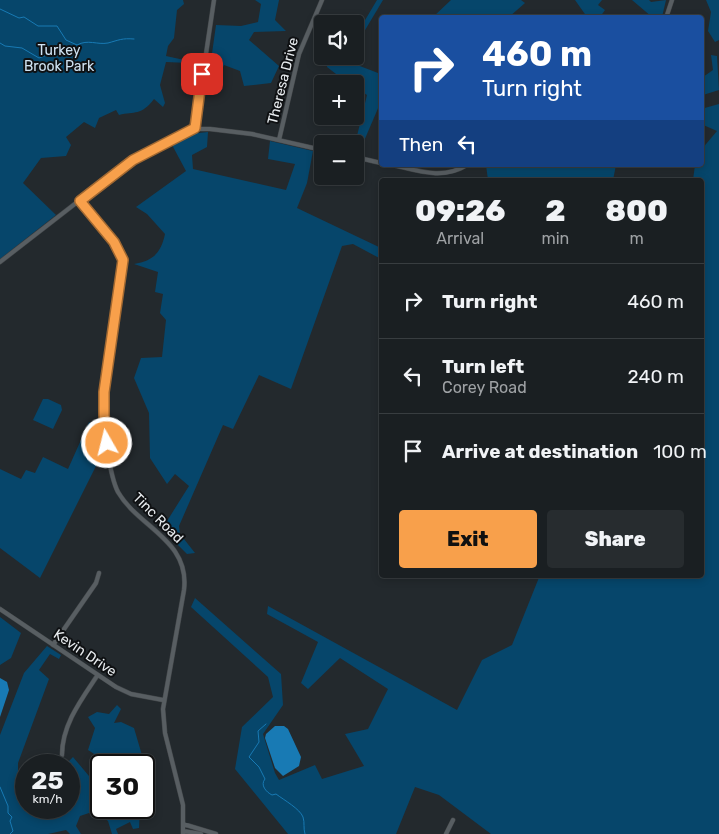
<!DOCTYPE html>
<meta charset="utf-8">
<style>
:root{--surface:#1a1f22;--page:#272c2f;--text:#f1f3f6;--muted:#9fa2a5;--line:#383d40;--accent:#f8a04b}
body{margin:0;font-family:Rubik,sans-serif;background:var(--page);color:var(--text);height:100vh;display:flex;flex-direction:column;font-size:19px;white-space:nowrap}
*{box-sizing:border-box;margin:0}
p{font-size:16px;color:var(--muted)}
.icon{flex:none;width:28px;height:28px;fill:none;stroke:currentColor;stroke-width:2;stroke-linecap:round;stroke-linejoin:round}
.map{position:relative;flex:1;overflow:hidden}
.details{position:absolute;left:379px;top:178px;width:325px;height:400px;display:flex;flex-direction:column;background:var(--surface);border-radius:5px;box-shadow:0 2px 8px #0003,0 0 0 1px var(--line)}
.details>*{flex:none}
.top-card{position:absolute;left:379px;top:15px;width:325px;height:152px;border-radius:5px;box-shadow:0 2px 8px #0003,0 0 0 1px var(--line);background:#1a4fa0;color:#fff;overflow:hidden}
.buttons{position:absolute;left:314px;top:15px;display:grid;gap:10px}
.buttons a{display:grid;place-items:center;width:50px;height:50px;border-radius:5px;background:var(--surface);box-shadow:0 2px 8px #0003,0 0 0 1px var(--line);font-size:25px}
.speed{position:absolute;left:15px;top:754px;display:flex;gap:10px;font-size:25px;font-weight:700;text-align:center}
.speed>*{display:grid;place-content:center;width:65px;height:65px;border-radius:50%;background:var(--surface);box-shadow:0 2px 8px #0003,0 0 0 1px var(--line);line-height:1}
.speed small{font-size:12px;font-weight:400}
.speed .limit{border:2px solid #111;border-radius:8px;background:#fff;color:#111}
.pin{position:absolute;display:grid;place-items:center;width:42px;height:42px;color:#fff;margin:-21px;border-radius:10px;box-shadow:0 2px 8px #0006}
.me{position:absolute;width:55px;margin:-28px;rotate:352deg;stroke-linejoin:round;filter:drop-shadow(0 0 4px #0008)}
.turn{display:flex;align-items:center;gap:18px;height:105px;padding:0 20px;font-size:22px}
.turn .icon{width:65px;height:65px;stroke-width:2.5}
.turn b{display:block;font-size:35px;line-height:42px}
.then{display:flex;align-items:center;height:48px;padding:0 20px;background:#0003;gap:10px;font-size:19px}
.eta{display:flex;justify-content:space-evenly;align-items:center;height:85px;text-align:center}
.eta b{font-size:30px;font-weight:800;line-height:35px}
.button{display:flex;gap:10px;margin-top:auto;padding:10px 20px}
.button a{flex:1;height:58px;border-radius:5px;background:var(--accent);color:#111;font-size:20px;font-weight:800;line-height:58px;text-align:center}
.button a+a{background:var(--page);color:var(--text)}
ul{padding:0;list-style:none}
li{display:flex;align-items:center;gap:15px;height:75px;padding:0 20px;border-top:1px solid var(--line)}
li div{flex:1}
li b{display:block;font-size:19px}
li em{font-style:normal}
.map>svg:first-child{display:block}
.green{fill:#06466b}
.water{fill:#187ab4}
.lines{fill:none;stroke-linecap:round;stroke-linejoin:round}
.stream{stroke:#187ab4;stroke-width:1}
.minor-casing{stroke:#424649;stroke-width:5}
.minor{stroke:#585e62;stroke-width:4}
.route-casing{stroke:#a16831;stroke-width:12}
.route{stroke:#f8a04b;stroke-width:9}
.labels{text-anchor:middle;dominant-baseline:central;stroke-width:4;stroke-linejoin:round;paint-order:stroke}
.park-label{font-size:14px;fill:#cfe3f3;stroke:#0f1113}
.street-label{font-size:14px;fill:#e8ecef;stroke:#0f1113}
</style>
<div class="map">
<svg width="719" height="834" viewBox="0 0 719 834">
<rect width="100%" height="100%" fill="#23292d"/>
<path class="green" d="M0 0H183L184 4 177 10 174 38 168 46 166 56 189 61 188 63 166 62 160 85 165 103 163 107 154 99C141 116 135 111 119 115L116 110 99 118 95 128 84 122 66 137 71 145 66 156 41 158 23 183 56 215 0 259Z
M255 0H279L275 20 286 31 254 32 249 40 279 66 271 83 244 86 240 71 224 65 216 81 208 82 216 25 241 26 258 22 261 4Z
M377 0H383L355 47V37Z
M451 0H521L525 3 509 17H433Z
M575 0H602L598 5 605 10 600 17H587Z
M632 0H649L651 2 666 0 662 17H652Z
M706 0H719V40L715 42 708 31 711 12Z
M711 55 717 56 719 90 703 95V77L713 70Z
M329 56H350L352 63 378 73 381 69V107L379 106 361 148 355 144 367 95 355 87V84H349L327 67Z
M719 104V834H491L439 795 415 787 396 834H288L235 769 242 727 273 697 268 677 191 607 195 598 281 674 283 705 263 734 275 773 279 780 315 765 322 779 364 766 345 734 368 729 388 689 340 658 308 689 301 683 318 642 267 614 268 606 457 710 482 660 512 645 540 575H701V180H693L695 165H701V150L717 131 701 124V109Z
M208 132 207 147 192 155 193 169 286 190 295 164 268 159 270 141 313 151 307 183 297 208 381 248V259L353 244 342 246 291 389 259 375 233 429 223 425 179 526 180 534 195 553 187 554 162 529 189 486 175 474 167 484 150 458 149 413 134 378 141 358 162 357 166 320 160 313 163 294 155 292 158 272 134 264C153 261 161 253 165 234L147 214 136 207 186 171 171 143 189 134Z
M486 165H616L613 180H488Z
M43 399H48L61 405 62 410 53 429 33 420Z
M89 422 100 428 105 448 40 578 0 548V469L21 479 26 470 35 473 43 457 68 469Z
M0 617 21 633 11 658 0 665Z
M47 646 61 655 59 659 50 654 39 670 49 679 18 763V776L26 777V808H69V791L79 783 69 765 66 764 73 757 89 776 97 768 99 757 88 750 95 728 88 717 97 712 109 714 117 705 121 709 114 723 121 722 134 728 149 779 144 782V765H101V808H140L139 828 133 829 130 822 116 829 118 834H112L108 821 95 811 80 816 76 826 81 834H70L66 830 48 834H0V735L24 673Z"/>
<path class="water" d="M0 678 7 682 9 690 0 717Z
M275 726H284L288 729 301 757 299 766 283 776 275 768 265 738 266 734Z"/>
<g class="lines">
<path class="stream" d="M0 9 19 18 24 17 38 26H57L66 40 77 45C88 39 97 45 108 43 119 40 122 38 134 39
M0 43 5 46 22 48 39 58 47 55 49 56 51 53 57 56
M266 724 258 731 259 742 249 757 259 767 265 779C260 785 266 792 272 795L276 794C284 800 300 809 303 817 305 823 303 828 305 834
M0 787 8 806V813L12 817 10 821 13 831 10 834"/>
<defs>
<path id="minor" d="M666 18 672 0
M195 128 214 0
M279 140 299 54 322 0
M355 157 381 163
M393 165C419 171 443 180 467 165
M80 201 114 242 123 260 103 402C103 422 109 475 118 492 139 528 190 540 184 590L163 709 165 733 183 805V834
M0 262 116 172 191 129H210L252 134 322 150
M0 609 116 687 131 694 163 700
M53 645 96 583 99 573
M62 755C62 725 81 700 97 676
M183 824 216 834
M183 831 201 834
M446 834 453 820"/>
</defs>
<use href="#minor" class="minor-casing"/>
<use href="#minor" class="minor"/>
</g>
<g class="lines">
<defs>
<path id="route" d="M107 443 104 415V392L123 260 114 242 80 201 133 160 195 128 202 74"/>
</defs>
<use href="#route" class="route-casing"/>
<use href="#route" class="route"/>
</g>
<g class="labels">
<g class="park-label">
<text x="59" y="50">Turkey<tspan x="59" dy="16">Brook Park</tspan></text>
</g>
<g class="street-label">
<text transform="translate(283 81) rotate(-76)">Theresa Drive</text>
<text transform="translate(158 518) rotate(45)">Tinc Road</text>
<text transform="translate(85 653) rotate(34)">Kevin Drive</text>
</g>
</g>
</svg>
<div class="buttons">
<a><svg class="icon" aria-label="sound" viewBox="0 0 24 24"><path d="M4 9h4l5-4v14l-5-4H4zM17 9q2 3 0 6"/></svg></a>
<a>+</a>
<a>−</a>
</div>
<div class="speed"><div>25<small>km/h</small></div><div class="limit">30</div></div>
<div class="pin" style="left:202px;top:74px;background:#d93025"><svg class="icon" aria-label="arrive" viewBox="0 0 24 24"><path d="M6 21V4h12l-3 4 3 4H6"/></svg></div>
<svg class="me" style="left:107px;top:443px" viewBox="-20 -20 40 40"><circle r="17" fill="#f8a04b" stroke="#fff" stroke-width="3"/><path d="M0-11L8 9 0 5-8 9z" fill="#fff"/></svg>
<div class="top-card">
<div class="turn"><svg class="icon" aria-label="right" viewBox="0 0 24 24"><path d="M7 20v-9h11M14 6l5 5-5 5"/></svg><div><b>460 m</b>Turn right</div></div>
<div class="then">Then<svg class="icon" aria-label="left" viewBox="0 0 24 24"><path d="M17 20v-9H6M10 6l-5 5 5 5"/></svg></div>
</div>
<section class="details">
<div class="eta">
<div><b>09:26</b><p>Arrival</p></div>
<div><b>2</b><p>min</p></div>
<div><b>800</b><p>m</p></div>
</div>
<ul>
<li><svg class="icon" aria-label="right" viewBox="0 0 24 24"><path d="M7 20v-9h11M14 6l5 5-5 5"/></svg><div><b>Turn right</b></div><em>460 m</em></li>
<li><svg class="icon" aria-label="left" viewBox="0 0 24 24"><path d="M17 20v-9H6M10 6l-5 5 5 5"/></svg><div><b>Turn left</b><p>Corey Road</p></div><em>240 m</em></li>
<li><svg class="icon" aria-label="arrive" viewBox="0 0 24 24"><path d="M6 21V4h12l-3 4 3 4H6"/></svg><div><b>Arrive at destination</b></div><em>100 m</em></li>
</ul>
<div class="button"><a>Exit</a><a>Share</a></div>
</section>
</div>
